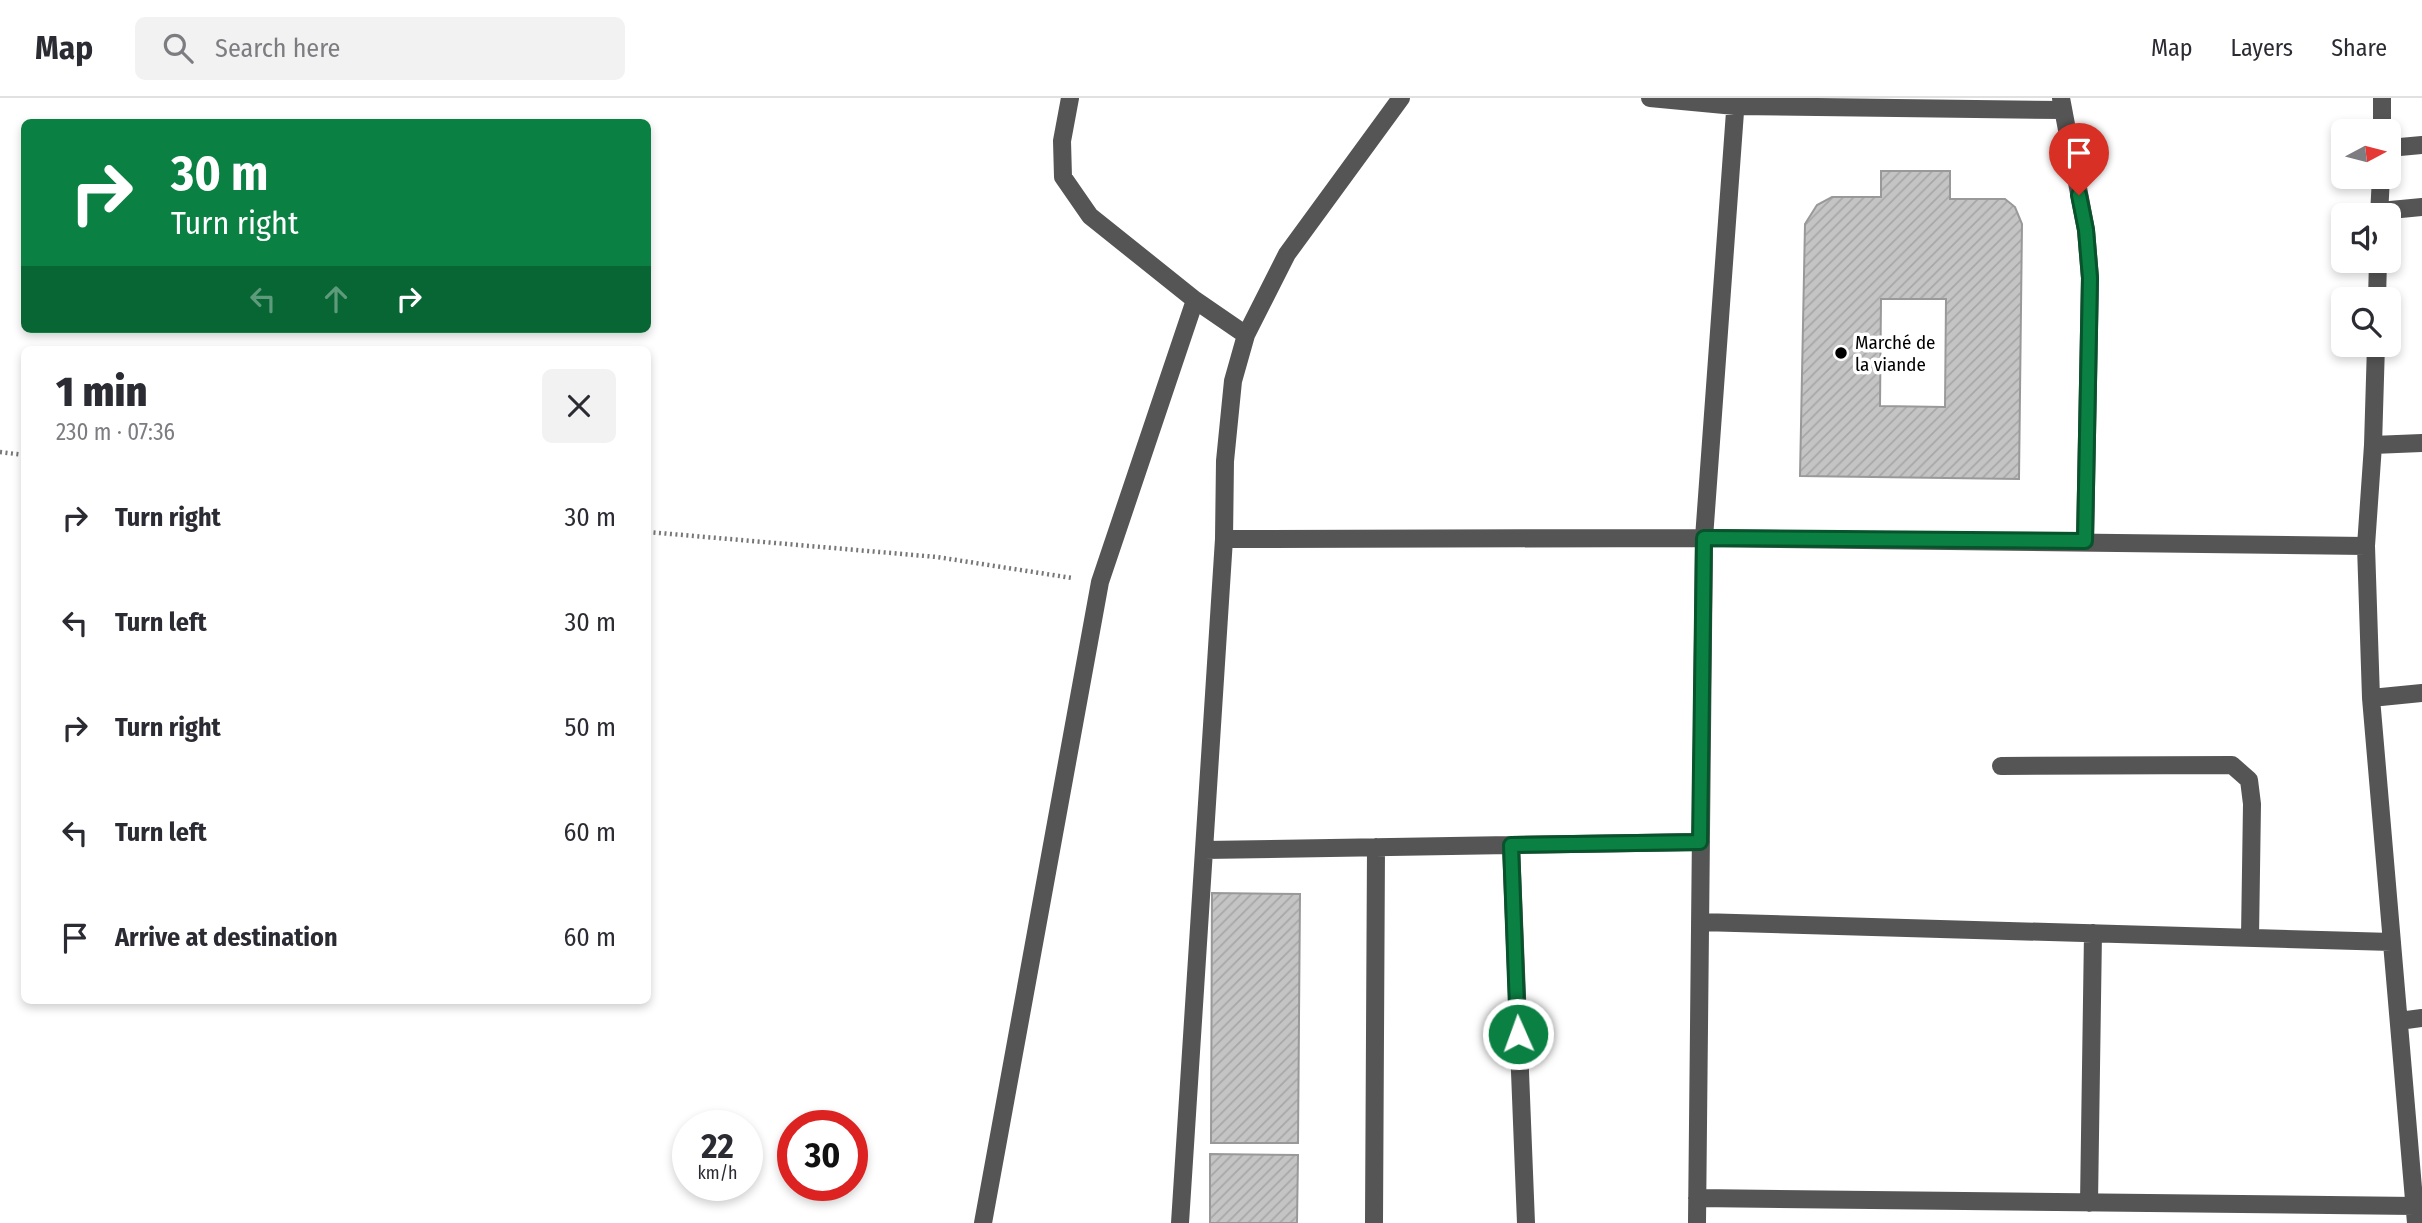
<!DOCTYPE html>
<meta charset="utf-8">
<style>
:root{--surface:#fff;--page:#f2f2f3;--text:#2b2b33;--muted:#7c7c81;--line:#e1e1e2}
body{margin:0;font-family:"Fira Sans Condensed",sans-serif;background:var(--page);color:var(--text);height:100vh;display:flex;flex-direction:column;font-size:26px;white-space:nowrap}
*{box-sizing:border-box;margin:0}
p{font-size:23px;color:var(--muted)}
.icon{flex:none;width:38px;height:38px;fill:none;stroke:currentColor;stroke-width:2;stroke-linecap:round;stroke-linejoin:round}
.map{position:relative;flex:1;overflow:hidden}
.panel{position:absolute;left:21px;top:248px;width:630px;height:658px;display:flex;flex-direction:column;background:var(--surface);border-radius:10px;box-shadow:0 4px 10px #0003}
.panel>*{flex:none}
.hud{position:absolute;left:21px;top:21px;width:630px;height:214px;border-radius:10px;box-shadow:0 4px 10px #0003;background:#0b8043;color:#fff;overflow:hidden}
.needle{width:46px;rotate:83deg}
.fabs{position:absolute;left:2331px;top:21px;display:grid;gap:14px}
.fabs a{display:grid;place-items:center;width:70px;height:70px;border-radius:10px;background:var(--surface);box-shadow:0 4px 10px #0003;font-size:35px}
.speed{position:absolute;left:672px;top:1012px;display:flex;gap:14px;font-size:35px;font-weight:700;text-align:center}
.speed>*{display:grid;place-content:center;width:91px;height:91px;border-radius:50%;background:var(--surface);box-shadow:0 4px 10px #0003;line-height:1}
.speed small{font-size:18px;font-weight:400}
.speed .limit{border:10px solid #d22;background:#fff;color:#111}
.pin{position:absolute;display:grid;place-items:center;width:60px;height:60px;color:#fff;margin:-72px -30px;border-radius:50% 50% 50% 0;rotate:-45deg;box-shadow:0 0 7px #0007}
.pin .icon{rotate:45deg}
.me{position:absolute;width:77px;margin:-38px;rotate:358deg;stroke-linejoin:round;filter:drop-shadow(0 0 5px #0008)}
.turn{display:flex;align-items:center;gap:24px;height:147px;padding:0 35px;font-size:32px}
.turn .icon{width:91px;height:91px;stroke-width:2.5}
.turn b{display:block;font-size:49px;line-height:60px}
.lanes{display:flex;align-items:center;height:66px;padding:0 35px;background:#0003;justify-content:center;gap:35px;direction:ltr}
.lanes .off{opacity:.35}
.round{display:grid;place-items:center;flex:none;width:74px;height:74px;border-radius:10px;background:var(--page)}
.head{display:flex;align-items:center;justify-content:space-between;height:119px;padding:0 35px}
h1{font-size:42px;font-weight:800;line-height:52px}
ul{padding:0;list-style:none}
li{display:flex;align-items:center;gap:21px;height:105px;padding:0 35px}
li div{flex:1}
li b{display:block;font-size:26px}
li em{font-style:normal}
header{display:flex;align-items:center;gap:42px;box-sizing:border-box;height:98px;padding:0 35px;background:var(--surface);border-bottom:2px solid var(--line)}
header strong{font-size:33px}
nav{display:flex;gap:38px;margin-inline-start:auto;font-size:24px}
.search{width:490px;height:63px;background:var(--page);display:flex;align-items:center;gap:18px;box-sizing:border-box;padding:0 24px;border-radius:10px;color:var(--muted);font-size:26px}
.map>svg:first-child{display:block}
.building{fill:url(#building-hatch);stroke:#999;stroke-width:2;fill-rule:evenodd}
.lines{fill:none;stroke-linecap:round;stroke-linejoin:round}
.path{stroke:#777;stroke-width:4.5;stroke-dasharray:2 3.5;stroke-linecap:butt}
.minor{stroke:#555;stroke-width:18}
.route-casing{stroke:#07532c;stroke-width:18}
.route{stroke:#0b8043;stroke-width:12}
.poi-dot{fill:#000;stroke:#fff;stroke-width:2.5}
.labels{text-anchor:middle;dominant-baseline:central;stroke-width:7;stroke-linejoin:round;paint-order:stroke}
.poi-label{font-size:19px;fill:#000;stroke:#fff;text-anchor:start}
</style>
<header>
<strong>Map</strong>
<div class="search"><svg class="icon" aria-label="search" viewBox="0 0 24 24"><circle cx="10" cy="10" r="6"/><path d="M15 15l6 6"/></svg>Search here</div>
<nav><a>Map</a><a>Layers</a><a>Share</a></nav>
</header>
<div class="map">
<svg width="2422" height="1125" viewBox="0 0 2422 1125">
<defs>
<pattern id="building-hatch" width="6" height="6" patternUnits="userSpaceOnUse" patternTransform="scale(1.75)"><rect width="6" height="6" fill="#c4c4c4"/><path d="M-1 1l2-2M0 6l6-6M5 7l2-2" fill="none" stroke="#a7a7a7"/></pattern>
</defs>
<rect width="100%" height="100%" fill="#fff"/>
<path class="building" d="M1881 73H1950V101H2005L2015 109 2022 126 2019 381 1800 378 1805 126 1817 107 1832 99H1881ZM1881 201H1946L1945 309 1880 308Z
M1212 795 1300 796 1298 1045H1211Z
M1210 1056 1298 1057 1297 1125H1210Z"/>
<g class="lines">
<path class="path" d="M0 354 24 357
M648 434 937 459 1072 480"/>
<path class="minor" d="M1070 0 1062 43 1063 79 1090 118 1195 202 1246 237
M1650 0 1735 8 2062 12
M2061 0 2086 132 2090 180 2085 443
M2382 0V33
M2389 50 2422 47
M2380 113 2422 109
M2379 117 2381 79
M2377 201 2378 163
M2376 247 2373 347 2366 448 2371 600 2416 1125
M2373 347 2422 345
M1224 441 1704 440 2366 448
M2371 600 2422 595
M2001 668 2232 667 2249 682 2252 706 2250 839
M1511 747 1526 1125
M1204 752 1701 744
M1700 824 2392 844
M2399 923 2422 920
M1697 1100 2415 1108
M2089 1105 2093 835
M983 1125 1100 484 1195 202
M1180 1125 1224 441 1225 363 1233 283 1246 237 1287 156 1401 0
M1374 1125 1376 749
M1697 1125 1704 440 1736 0"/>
</g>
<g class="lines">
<defs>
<path id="route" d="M1518 936 1511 747 1700 744 1704 440 2085 443 2090 180 2086 132 2079 97"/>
</defs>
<use href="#route" class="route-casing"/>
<use href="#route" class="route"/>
</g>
<circle class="poi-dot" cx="1841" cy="255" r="7"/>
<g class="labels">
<g class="poi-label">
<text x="1855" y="244">Marché de<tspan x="1855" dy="22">la viande</tspan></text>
</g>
</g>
</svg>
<div class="fabs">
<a><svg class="needle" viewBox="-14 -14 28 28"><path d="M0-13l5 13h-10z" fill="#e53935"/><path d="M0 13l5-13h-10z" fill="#7c7c81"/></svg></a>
<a><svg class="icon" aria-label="sound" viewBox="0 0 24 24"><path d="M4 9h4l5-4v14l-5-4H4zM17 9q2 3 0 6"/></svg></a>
<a><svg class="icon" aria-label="search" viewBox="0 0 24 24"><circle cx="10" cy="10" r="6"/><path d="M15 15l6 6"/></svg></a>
</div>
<div class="speed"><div>22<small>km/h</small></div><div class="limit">30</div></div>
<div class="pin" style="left:2079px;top:97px;background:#d93025"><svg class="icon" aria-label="arrive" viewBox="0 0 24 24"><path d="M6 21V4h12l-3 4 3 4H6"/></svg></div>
<svg class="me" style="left:1518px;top:936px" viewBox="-20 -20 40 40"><circle r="17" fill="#0b8043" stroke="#fff" stroke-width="3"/><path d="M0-11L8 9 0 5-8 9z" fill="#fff"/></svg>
<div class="hud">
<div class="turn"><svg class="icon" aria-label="right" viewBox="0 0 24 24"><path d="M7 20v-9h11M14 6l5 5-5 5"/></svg><div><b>30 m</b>Turn right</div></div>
<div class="lanes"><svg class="icon off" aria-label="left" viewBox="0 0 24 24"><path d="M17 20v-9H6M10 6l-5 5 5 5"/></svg><svg class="icon off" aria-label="ahead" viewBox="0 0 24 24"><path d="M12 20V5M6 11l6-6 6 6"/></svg><svg class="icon" aria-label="right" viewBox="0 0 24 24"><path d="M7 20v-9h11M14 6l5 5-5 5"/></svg></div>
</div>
<section class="panel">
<div class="head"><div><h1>1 min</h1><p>230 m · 07:36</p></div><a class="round"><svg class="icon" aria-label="close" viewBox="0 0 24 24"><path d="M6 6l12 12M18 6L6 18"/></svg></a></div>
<ul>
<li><svg class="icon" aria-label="right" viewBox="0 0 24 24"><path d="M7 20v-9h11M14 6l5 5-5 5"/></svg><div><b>Turn right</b></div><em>30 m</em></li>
<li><svg class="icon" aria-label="left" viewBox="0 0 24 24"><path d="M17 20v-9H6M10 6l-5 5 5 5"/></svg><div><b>Turn left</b></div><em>30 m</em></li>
<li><svg class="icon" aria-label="right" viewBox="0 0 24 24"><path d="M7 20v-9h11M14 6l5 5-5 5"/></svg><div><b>Turn right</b></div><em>50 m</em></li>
<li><svg class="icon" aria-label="left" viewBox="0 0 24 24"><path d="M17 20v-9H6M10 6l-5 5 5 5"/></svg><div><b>Turn left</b></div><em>60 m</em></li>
<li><svg class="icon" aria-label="arrive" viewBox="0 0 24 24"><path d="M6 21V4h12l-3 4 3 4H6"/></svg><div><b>Arrive at destination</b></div><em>60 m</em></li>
</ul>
</section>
</div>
